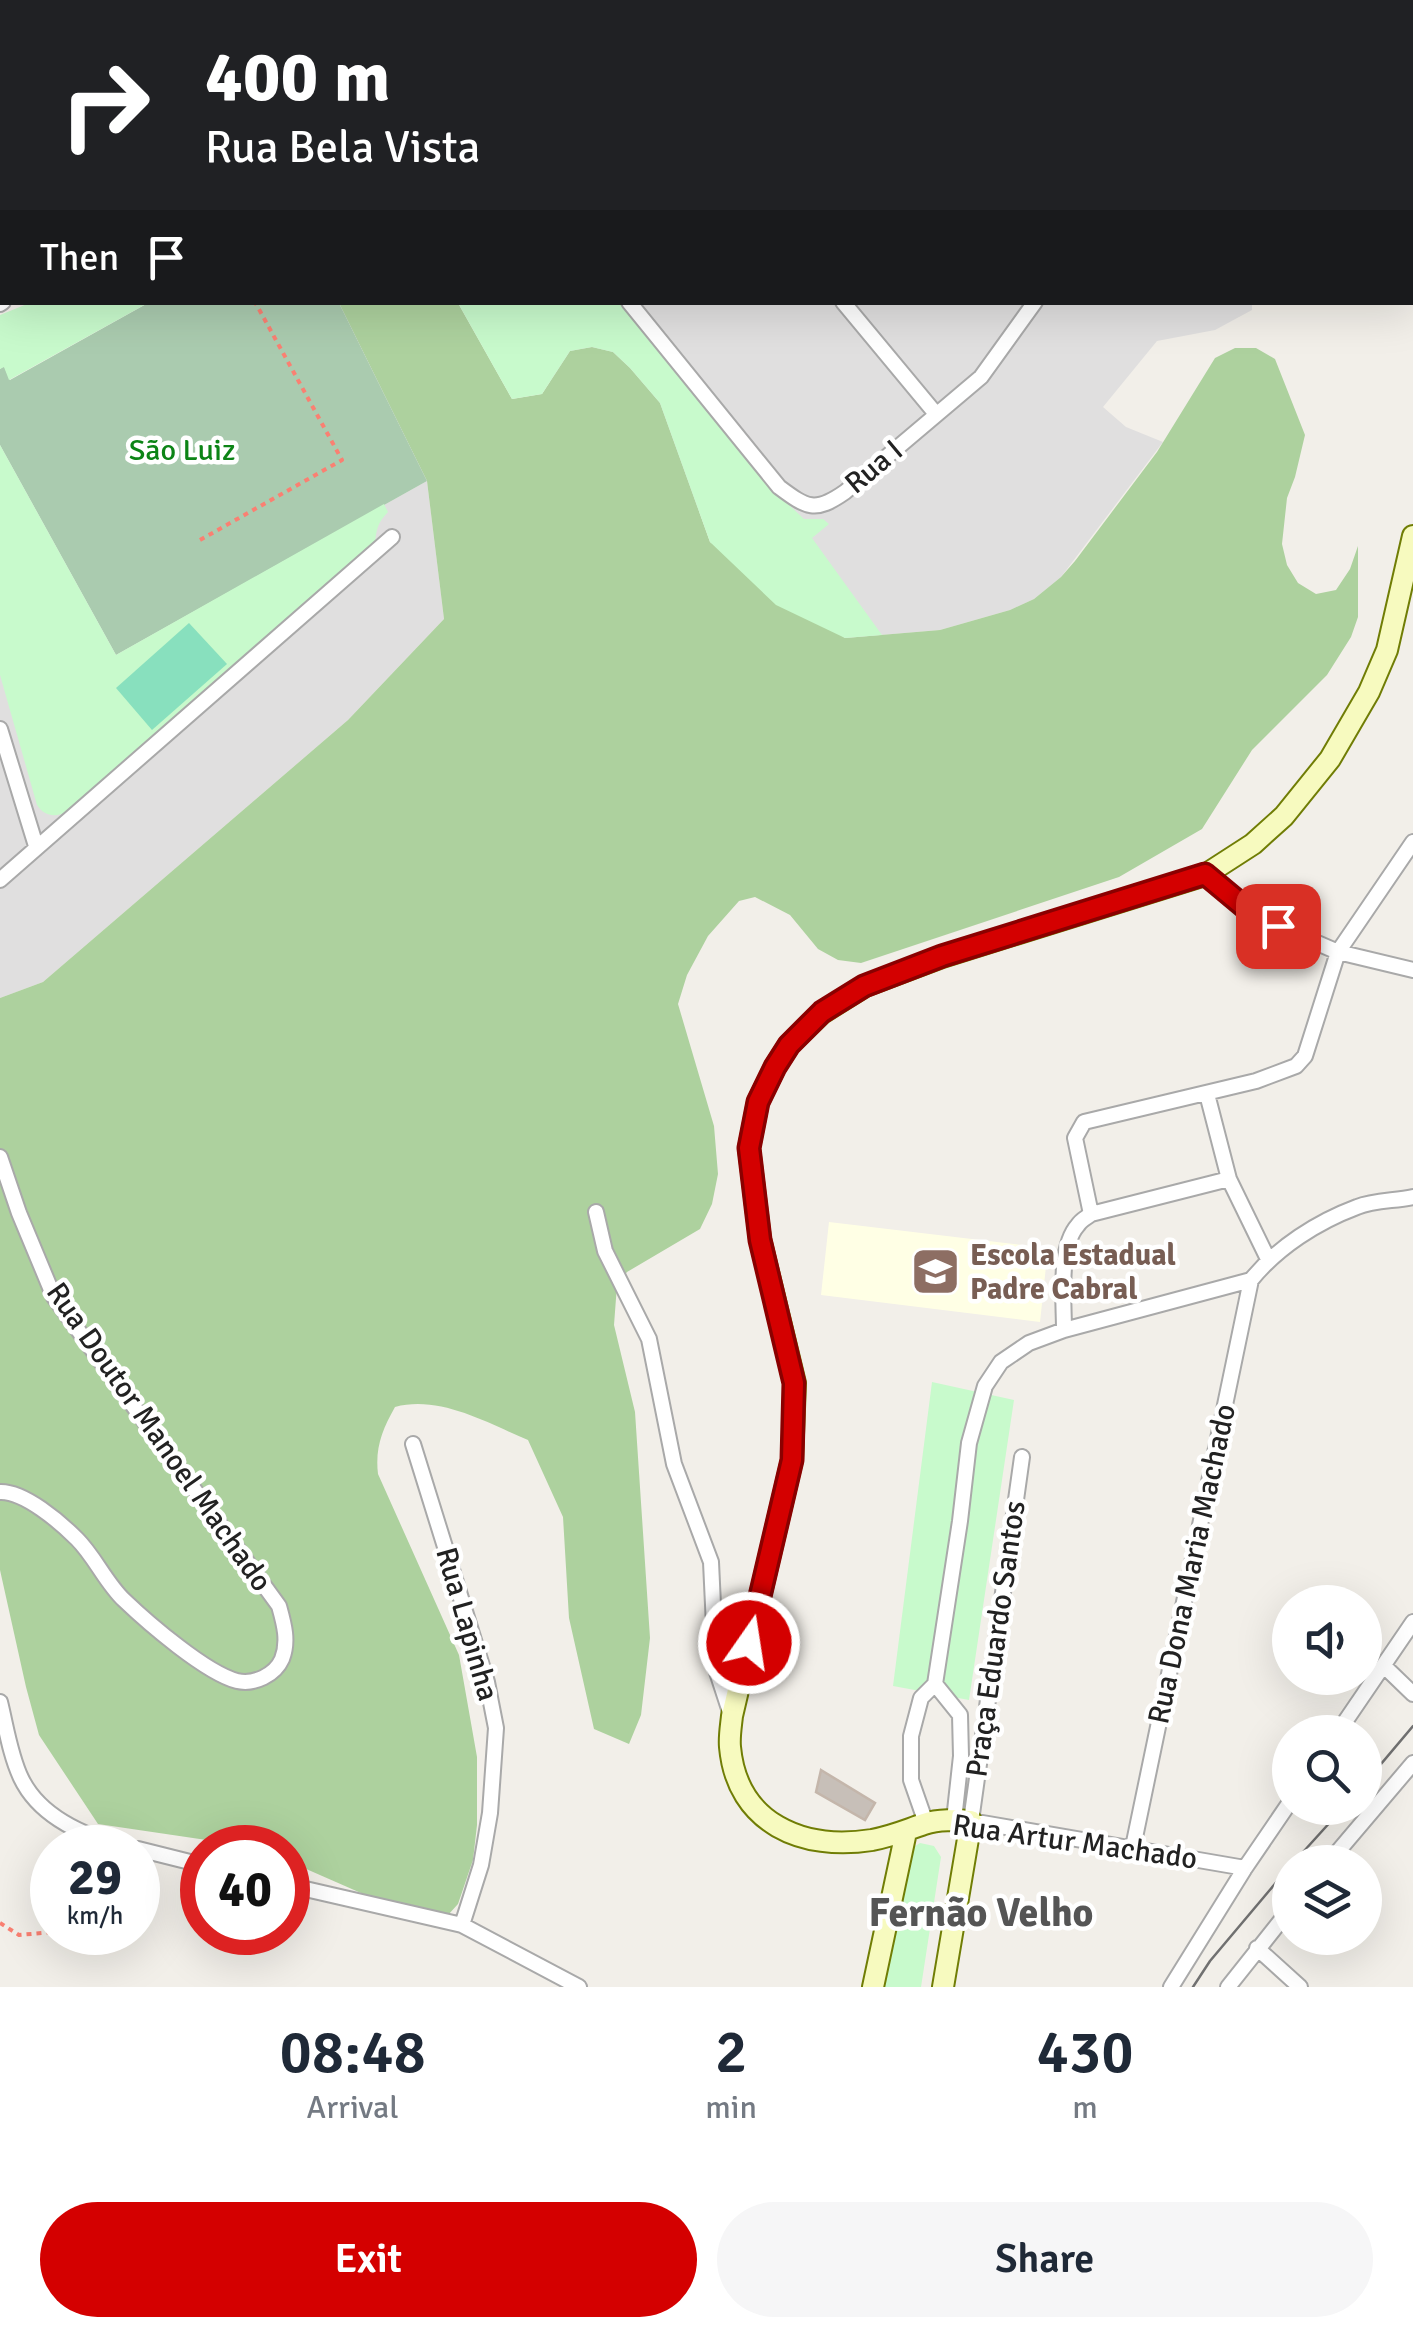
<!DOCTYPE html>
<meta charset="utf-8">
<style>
:root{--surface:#fff;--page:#f6f6f7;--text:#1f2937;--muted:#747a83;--accent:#d40000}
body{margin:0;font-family:Signika,sans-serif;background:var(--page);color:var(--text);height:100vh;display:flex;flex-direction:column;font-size:38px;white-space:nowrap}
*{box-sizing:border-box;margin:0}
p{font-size:32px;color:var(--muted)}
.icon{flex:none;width:55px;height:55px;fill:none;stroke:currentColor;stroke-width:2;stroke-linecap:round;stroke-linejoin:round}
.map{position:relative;height:1987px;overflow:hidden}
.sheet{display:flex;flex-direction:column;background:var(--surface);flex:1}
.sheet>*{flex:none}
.banner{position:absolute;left:0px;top:0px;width:1415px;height:305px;box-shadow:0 10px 40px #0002;background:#202124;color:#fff;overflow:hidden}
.controls{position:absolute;left:1272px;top:1585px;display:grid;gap:20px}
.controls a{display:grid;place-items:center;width:110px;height:110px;border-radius:50%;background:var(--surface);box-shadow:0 10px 40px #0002;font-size:50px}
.speed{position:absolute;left:30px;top:1825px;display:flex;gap:20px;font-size:50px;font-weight:700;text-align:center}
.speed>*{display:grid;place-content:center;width:130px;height:130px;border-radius:50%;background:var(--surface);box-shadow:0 10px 40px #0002;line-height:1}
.speed small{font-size:25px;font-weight:400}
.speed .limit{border:15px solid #d22;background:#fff;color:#111}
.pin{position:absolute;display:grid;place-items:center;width:85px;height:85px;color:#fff;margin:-42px;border-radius:20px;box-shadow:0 5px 15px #0006}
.me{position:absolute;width:110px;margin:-55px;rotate:13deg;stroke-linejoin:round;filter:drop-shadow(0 0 8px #0008)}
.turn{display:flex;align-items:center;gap:35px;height:210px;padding:0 40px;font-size:45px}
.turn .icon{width:130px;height:130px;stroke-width:2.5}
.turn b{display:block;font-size:70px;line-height:85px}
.then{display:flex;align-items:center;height:95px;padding:0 40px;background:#0003;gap:20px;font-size:38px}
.eta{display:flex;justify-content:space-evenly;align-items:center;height:170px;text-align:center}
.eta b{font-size:60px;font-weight:600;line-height:70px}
.button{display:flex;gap:20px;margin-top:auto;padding:20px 40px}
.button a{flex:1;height:115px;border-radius:60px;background:var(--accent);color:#fff;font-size:40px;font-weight:600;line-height:115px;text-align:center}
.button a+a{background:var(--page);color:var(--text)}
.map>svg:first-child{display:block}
.residential{fill:#e0dfdf}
.education{fill:#ffffe5}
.forest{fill:#add19e}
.cemetery{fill:#aacbaf}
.park{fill:#c8facc}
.pitch{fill:#88e0be}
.building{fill:#c7bfb8;stroke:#c4b6ab;stroke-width:2.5}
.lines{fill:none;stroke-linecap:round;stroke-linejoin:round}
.street-casing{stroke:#a9a9a9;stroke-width:18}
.secondary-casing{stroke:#707d05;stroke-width:24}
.path{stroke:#fa8072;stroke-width:4;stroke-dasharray:5 5;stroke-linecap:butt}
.street{stroke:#fff;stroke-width:14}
.secondary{stroke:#f7fabf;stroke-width:20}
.tram{stroke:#707070;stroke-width:2.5}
.route-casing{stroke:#8a0000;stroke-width:25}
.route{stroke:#d40000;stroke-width:18}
.labels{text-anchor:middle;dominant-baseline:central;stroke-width:9;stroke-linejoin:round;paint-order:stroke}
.park-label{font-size:30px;fill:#0c8416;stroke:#fff}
.street-label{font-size:30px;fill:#222;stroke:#fff}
.education-label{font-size:30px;font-weight:bold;fill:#785e54;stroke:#fff;text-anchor:start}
.district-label{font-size:40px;font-weight:bold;fill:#555;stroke:#fff}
</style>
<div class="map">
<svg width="1413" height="1987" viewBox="0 0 1413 1987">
<rect width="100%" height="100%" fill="#f2efe9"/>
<path class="residential" d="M109 0H1231V2H106Z
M1252 302V310L1215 330 1157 341 1103 407 1126 427 1163 442 1061 577 1034 599 1010 610 940 630 845 638 458 303Z
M0 445 116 655 427 481 444 619 348 720 43 982 0 998Z"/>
<path class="education" d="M829 1222 1048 1248 1040 1322 821 1295Z"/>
<path class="forest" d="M339 303H458L512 399 542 394 570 351 592 347 613 352 630 368 660 403 710 542 845 638 940 630 1010 610 1034 599 1061 577 1075 561 1157 452 1215 358 1235 348H1256L1275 359 1305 435 1295 477 1287 498 1282 544 1287 565 1298 583 1316 594 1336 590 1350 569 1358 546V617L1351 637 1327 675 1252 750 1202 829 1119 877 861 963 838 960 818 949 790 915 755 897 739 901 708 936 687 975 678 1004 714 1126 718 1174 712 1204 700 1229 627 1272 617 1285 614 1325 635 1412 650 1638 641 1715 629 1744 594 1729 569 1618 563 1517 528 1440C487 1423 440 1395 395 1407 382 1430 375 1448 378 1474L459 1655 477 1757V1825L473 1860 458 1904 448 1915 386 1904 288 1861V1848L254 1847 98 1824 39 1735 26 1687 0 1570V998L43 982 348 720 444 619 427 481Z"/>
<path class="cemetery" d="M148 303H339L427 481 116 655 0 445V369L4 366 10 380Z"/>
<path class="park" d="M32 302H148V303L9 380 4 367 0 369V315Z
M458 303H622L788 504 804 519H823L829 524 812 538 882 635 845 638 776 605 710 542 660 403 630 368 613 352 592 347 570 351 542 394 512 399Z
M0 445 116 655 384 504 388 512C378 522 376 530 375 544L68 812C55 817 45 817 37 805L0 675Z
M932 1382 1014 1400 969 1700 893 1686Z
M920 1843 934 1846 941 1857 921 1987H880L893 1920 898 1917 909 1850Z"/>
<path class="pitch" d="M189 623 227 664 152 730 116 688Z"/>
<path class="building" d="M821 1770 875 1803 865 1820 816 1792Z"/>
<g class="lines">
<defs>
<path id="street" d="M379 0 381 2
M592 0 594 2
M811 0 813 2
M1019 0 1022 2
M1104 0V2
M260 2 263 0
M0 26 2 30
M0 144 2 143
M629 302 779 487C807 508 815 513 845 492L981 377 1035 302
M843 302 936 414
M0 304 3 302
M0 729 36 846
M1205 875 1247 909 1278 926 1338 952 1413 970
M0 880 392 537
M1207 1094 1229 1179 1268 1259
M0 1157 19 1213 54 1297 279 1606C284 1624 289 1641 282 1659 275 1675 254 1685 237 1681 206 1673 148 1623 124 1600 106 1583 95 1557 77 1539 60 1522 24 1491 0 1492
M596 1212 605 1251 649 1339 674 1464 711 1562 716 1669 731 1715
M1091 1214 1075 1138 1084 1122 1256 1081 1296 1066 1305 1056 1338 952 1413 842
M1064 1330C1064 1301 1058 1247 1078 1225 1081 1220 1086 1218 1091 1214L1229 1179
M413 1444 487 1682 496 1728 490 1813 481 1865 462 1925
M1022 1457 971 1821 1245 1868
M1384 1666 1413 1694
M935 1684 960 1715 961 1756 954 1820
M0 1702C6 1726 10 1755 21 1778 40 1818 89 1838 130 1848
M1338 1732 1413 1622
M926 1823 911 1780V1736L921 1698 935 1684 960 1521 969 1443 985 1386 1001 1362 1029 1343 1064 1330 1251 1280C1278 1247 1317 1222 1357 1207 1374 1200 1395 1201 1413 1197
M1133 1847 1251 1280
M138 1849 202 1865
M1329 1862 1413 1763
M288 1885 462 1925 579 1987
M1257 1948 1300 1987
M1171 1987 1245 1868 1290 1802
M1228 1987 1290 1909"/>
<path id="secondary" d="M1331 0 1333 2
M1412 210 1413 211
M873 1987 906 1832
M943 1987 971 1821C956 1820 939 1819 924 1824 906 1830 893 1836 872 1840 803 1851 737 1824 730 1747 729 1737 731 1726 732 1716L792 1460 795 1383 760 1239 749 1148 758 1102 775 1067 789 1045 822 1013 865 986 942 957 1205 875 1253 844 1284 816 1330 759 1369 692 1387 650 1413 536"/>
</defs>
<use href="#street" class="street-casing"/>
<use href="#secondary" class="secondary-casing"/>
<path class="path" d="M1358 0 1359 2
M1412 57H1413
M200 540 342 460 255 302
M0 1923 19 1935 53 1932"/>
<use href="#street" class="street"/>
<use href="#secondary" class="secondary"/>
<path class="tram" d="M1365 1783 1413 1726
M1294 1862 1343 1808
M1193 1987 1210 1961 1290 1866"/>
</g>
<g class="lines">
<defs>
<path id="route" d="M749 1643 792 1460 794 1383 760 1240 749 1148 758 1102 775 1067 789 1045 822 1012 864 986 942 956 1205 874 1247 909 1278 926"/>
</defs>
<use href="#route" class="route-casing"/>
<use href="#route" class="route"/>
</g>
<defs>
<symbol id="school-square" viewBox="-11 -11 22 22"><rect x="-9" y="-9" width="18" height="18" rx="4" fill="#8d6e63" stroke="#fff"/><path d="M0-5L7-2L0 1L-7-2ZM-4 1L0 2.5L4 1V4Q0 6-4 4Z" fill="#fff"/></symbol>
</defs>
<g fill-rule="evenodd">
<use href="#school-square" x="908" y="1244" width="55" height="55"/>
</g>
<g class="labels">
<g class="park-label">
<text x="182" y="450">São Luiz</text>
</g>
<g class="street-label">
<text transform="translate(874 467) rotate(-40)">Rua I</text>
<text transform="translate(159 1437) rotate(55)">Rua Doutor Manoel Machado</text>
<text transform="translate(1192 1564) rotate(-78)">Rua Dona Maria Machado</text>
<text transform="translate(467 1624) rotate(74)">Rua Lapinha</text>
<text transform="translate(996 1639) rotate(-82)">Praça Eduardo Santos</text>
<text transform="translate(1075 1842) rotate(8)">Rua Artur Machado</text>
</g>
<g class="education-label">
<text x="970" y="1255">Escola Estadual<tspan x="970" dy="34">Padre Cabral</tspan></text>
</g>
<g class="district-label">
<text x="981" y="1913">Fernão Velho</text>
</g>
</g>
</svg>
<div class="controls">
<a><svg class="icon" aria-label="sound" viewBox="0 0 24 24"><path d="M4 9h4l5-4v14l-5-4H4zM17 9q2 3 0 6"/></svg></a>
<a><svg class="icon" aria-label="search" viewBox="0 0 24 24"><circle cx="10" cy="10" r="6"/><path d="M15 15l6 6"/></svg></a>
<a><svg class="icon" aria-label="layers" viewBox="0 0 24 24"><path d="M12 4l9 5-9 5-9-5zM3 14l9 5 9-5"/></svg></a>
</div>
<div class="speed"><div>29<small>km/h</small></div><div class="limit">40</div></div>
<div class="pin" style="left:1278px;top:926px;background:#d93025"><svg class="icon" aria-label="arrive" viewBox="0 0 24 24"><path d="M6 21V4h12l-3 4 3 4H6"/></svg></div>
<svg class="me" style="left:749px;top:1643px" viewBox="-20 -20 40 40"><circle r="17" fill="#d40000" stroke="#fff" stroke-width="3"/><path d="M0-11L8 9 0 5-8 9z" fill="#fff"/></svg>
<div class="banner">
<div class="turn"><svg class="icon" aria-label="right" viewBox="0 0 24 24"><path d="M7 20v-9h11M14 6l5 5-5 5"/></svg><div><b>400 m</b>Rua Bela Vista</div></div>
<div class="then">Then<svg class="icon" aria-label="arrive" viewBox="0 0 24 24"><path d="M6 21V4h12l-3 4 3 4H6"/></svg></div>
</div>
</div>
<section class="sheet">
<div class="eta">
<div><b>08:48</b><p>Arrival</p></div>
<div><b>2</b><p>min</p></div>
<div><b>430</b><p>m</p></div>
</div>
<div class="button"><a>Exit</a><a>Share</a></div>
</section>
